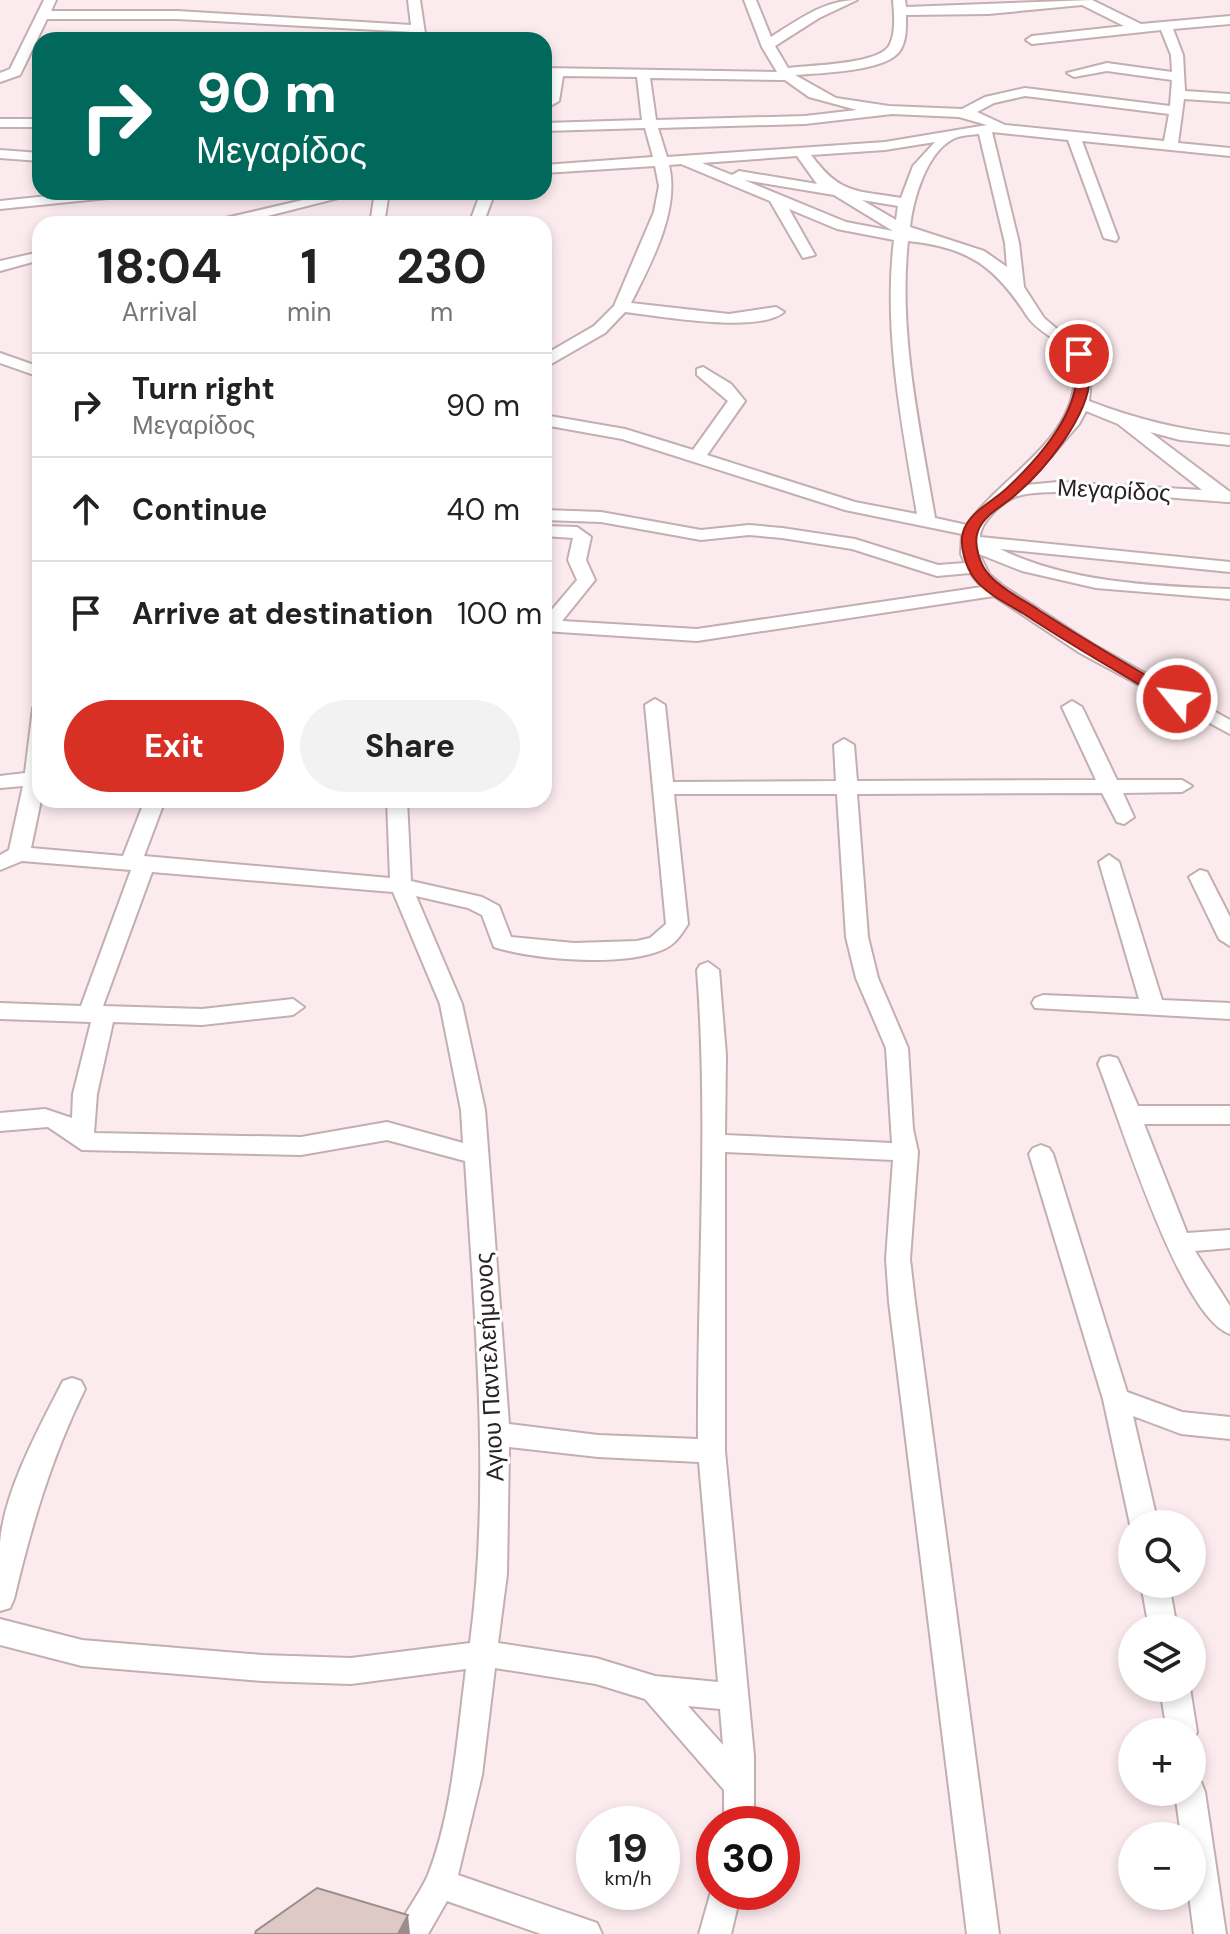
<!DOCTYPE html>
<meta charset="utf-8">
<style>
:root{--surface:#fff;--page:#f2f2f2;--text:#222;--muted:#767676;--line:#e0e0e0;--accent:#d93025}
body{margin:0;font-family:"DM Sans",sans-serif;background:var(--page);color:var(--text);height:100vh;display:flex;flex-direction:column;font-size:30px;white-space:nowrap}
*{box-sizing:border-box;margin:0}
p{font-size:26px;color:var(--muted)}
.icon{flex:none;width:44px;height:44px;fill:none;stroke:currentColor;stroke-width:2;stroke-linecap:round;stroke-linejoin:round}
.map{position:relative;flex:1;overflow:hidden}
.drawer{position:absolute;left:32px;top:216px;width:520px;height:592px;display:flex;flex-direction:column;background:var(--surface);border-radius:24px;box-shadow:0 4px 12px #0003}
.drawer>*{flex:none}
.top-card{position:absolute;left:32px;top:32px;width:520px;height:168px;border-radius:24px;box-shadow:0 4px 12px #0003;background:#00695c;color:#fff;overflow:hidden}
.tools{position:absolute;left:1118px;top:1510px;display:grid;gap:16px}
.tools a{display:grid;place-items:center;width:88px;height:88px;border-radius:50%;background:var(--surface);box-shadow:0 4px 12px #0003;font-size:40px}
.speed{position:absolute;left:576px;top:1806px;display:flex;gap:16px;font-size:40px;font-weight:700;text-align:center}
.speed>*{display:grid;place-content:center;width:104px;height:104px;border-radius:50%;background:var(--surface);box-shadow:0 4px 12px #0003;line-height:1}
.speed small{font-size:20px;font-weight:400}
.speed .limit{border:12px solid #d22;background:#fff;color:#111}
.pin{position:absolute;display:grid;place-items:center;width:68px;height:68px;color:#fff;margin:-34px;border:4px solid #fff;border-radius:50%;box-shadow:0 2px 8px #0007}
.me{position:absolute;width:88px;margin:-44px;rotate:299deg;stroke-linejoin:round;filter:drop-shadow(0 0 6px #0008)}
.turn{display:flex;align-items:center;gap:28px;height:168px;padding:0 32px;font-size:36px}
.turn .icon{width:104px;height:104px;stroke-width:2.5}
.turn b{display:block;font-size:56px;line-height:68px}
.eta{display:flex;justify-content:space-evenly;align-items:center;height:136px;text-align:center}
.eta b{font-size:48px;font-weight:700;line-height:56px}
.primary-button{display:flex;gap:16px;margin-top:auto;padding:16px 32px}
.primary-button a{flex:1;height:92px;border-radius:48px;background:var(--accent);color:#fff;font-size:32px;font-weight:700;line-height:92px;text-align:center}
.primary-button a+a{background:var(--page);color:var(--text)}
ul{padding:0;list-style:none}
li{display:flex;align-items:center;gap:24px;height:104px;padding:0 32px;border-top:2px solid var(--line)}
li div{flex:1}
li b{display:block;font-size:30px}
li em{font-style:normal}
.map>svg:first-child{display:block}
.lines{fill:none;stroke-linecap:round;stroke-linejoin:round}
.street-casing{stroke:#c3aeb1;stroke-width:4}
.street{fill:#fff;fill-rule:evenodd}
.shaded-wall{fill:#9b8d8b}
.building{fill:#dec9c6;stroke:#9b8d8b;stroke-width:2}
.route{fill:#d93025;stroke:#8d1f18;stroke-width:2}
.labels{text-anchor:middle;dominant-baseline:central;stroke-width:6;stroke-linejoin:round;paint-order:stroke}
.street-label{font-size:24px;fill:#2a2324;stroke:#fff}
</style>
<div class="map">
<svg width="1230" height="1934" viewBox="0 0 1230 1934">
<rect width="100%" height="100%" fill="#fcebee"/>
<g class="lines">
<defs>
<path id="street" d="M44 0H56L51 11H177L411 25 408 0H420L426 40H414L413 32 177 19H47L20 75 0 82V73L10 69Z
M744 0H756L771 37C798 20 824 0 857 0L819 18 775 46 788 68C809 65 881 65 890 44 896 31 894 14 893 0H905L906 7 1092 0 1141 24 1230 16V24L1173 29 1183 55 1185 91 1230 94V102L1184 99 1178 143 1230 148V156L1082 141 1118 238 1116 241 1104 238 1068 140 992 132 1019 243 1024 287 1044 318 1087 354 1092 368 1089 401C1136 419 1179 430 1230 435V445L1180 440 1150 432 1230 492V502C1191 500 1043 484 1015 497 1001 503 980 522 980 537L1230 562V572L1000 549C1070 583 1154 586 1230 589V599L1096 588 1022 571 979 554 989 574 1003 586 1094 645 1230 720V734L1080 653 994 596 697 641 544 631V619L577 580 568 560 573 538 544 536V526L577 527 591 537 586 560 595 580 562 621 697 629 982 587 970 573 937 576 852 549 782 538 749 535 701 540 601 522 544 520V510L601 512 701 530 749 525 782 528 855 539 938 565 965 563 961 554 962 534 845 510 622 439 544 425V415L625 429 693 450 728 401 697 375V369L703 367 731 384 745 401 707 455 855 502 917 514C902 425 883 331 894 240L837 229 789 209 815 255 803 258 770 201 681 164 669 165C680 211 651 263 631 303L729 314 776 307 784 312C758 334 660 316 625 312L605 333 544 368V355L594 326 614 306 654 212 659 186 655 166 544 173V165L653 157 645 128 544 131V123L642 120 637 77 563 76 559 101 552 105 545 101 550 76H544V68L777 72 762 47ZM1082 5 1124 26 1032 36 1026 40 1032 44 1161 30 1171 55 1172 72 1107 63 1067 73 1074 77 1107 71 1172 80 1170 106 1025 88 985 97 962 109 889 106 836 98 795 75C819 73 883 72 899 52 907 42 906 26 906 15L988 14ZM650 78 785 80 809 97 857 110 805 116 656 120ZM1025 96 1169 114 1164 141 1005 125 977 112 994 103ZM892 114 959 117 987 125 885 142 667 157 658 128 805 124ZM979 134 1005 243 1007 267 984 251 910 227C913 200 926 153 953 139 960 135 971 135 979 134ZM935 142 913 166 901 198C855 190 841 195 811 155L885 150ZM797 156 817 184 739 171 732 175 702 163ZM744 180 834 195 893 231 846 222ZM862 200 898 206 896 220ZM908 241C968 247 995 266 1027 316 1038 333 1062 340 1072 357 1077 365 1076 373 1075 381 1069 445 1000 477 967 525L935 518C920 428 898 333 908 241ZM1086 411 1118 424 1202 490 1058 482 1026 485 1079 424Z
M0 119H40V127H0Z
M0 150 40 153V161L0 158Z
M86 192H135L128 196 0 209V201Z
M337 192H362L244 222 200 224Z
M375 192H389L384 224H370Z
M481 192H495L483 224H469Z
M40 252V260L0 271V261Z
M0 353 40 367V377L0 363Z
M655 699 665 705 673 782 836 781 834 745 844 739 854 745 857 781 1096 780 1062 707 1072 701 1082 707 1117 780H1182L1192 786 1182 792 1123 793 1134 817 1124 824 1117 822 1102 793 857 794 868 937 878 978 908 1048 913 1129 918 1152 910 1259 915 1302 999 1934H967L889 1302 886 1259 893 1160 725 1152V1451L754 1756V1824H724V1790L645 1699 596 1684 495 1668 482 1775 458 1875 597 1923 602 1934H541L447 1901 428 1934H395C404 1913 419 1895 428 1875 453 1811 457 1737 466 1669L351 1684 262 1681 82 1666 0 1645V1619L82 1640 262 1655 351 1658 470 1643C491 1482 475 1323 465 1161L387 1140 301 1155 82 1150 48 1127 0 1131V1113L45 1109 72 1118 73 1094 91 1022 0 1019V1003L81 1006 131 870 22 861 0 870V855L9 850 23 786 0 788V776L25 773 33 708 40 706 41 800 31 848 123 856 145 800H165L144 856 390 878 387 800H407L411 881 482 897 499 906 511 937 574 943 637 941 650 938 666 924 645 705ZM674 794H837L846 937 856 978 886 1048 892 1143 725 1135 726 1055 719 970 708 962 700 965 697 970C709 1126 697 1283 698 1439L598 1435 509 1424 485 1110 462 1004 416 896 468 908 482 915 494 947C534 960 623 967 662 950 675 945 681 935 688 924ZM152 872 393 892 440 1004 461 1110 463 1143 387 1122 301 1137 94 1133 97 1094 113 1022 202 1025 293 1015 304 1007 293 999 202 1009 103 1006ZM509 1447 598 1457 699 1462 718 1682 655 1676 596 1658 498 1643 507 1574ZM688 1706 720 1709 723 1745Z
M1109 855 1119 862 1162 1000 1230 1003V1019L1035 1008 1032 1003 1035 998 1043 995 1139 999 1099 862Z
M1200 870 1207 872 1230 917V946L1219 939 1189 877Z
M1109 1056 1117 1058 1120 1064 1138 1106H1230V1124H1144L1187 1233 1230 1230V1248L1195 1251 1230 1306V1334C1180 1318 1119 1116 1098 1064L1101 1058Z
M1041 1145 1049 1148 1053 1154 1127 1392 1182 1412 1230 1417V1439L1181 1434 1133 1416 1158 1524H1132V1528L1130 1524 1103 1399 1029 1154 1033 1148Z
M72 1378 81 1381 85 1389C51 1459 32 1523 14 1599L10 1608 0 1611C0 1589 0 1565 0 1543 4 1491 39 1428 63 1381Z
M1141 1584H1169L1177 1628H1149Z
M1160 1688H1190L1197 1732 1192 1742V1732H1167Z
M1192 1779 1201 1782 1205 1792 1226 1934H1194L1189 1896H1192V1836H1181L1175 1792H1192Z
M714 1881V1892H741L731 1934H699Z"/>
</defs>
<use href="#street" class="street-casing"/>
<use href="#street" class="street"/>
</g>
<path class="shaded-wall" d="M408 1915 410 1934H398Z"/>
<path class="building" d="M317 1888 408 1915 398 1934H255L256 1931Z"/>
<path class="route" d="M1079 350C1089 354 1091 366 1090 376 1089 417 1044 471 1013 497 1001 507 984 515 978 531 973 544 980 566 990 576 1004 591 1024 600 1040 611 1087 641 1134 669 1183 696V703H1171C1121 674 1072 646 1024 614 1008 604 986 594 974 578 966 567 959 546 963 532 969 512 992 502 1006 489 1040 457 1090 403 1073 354Z"/>
<g class="labels">
<g class="street-label">
<text transform="translate(1114 490) rotate(3)">Μεγαρίδος</text>
<text transform="translate(489 1367) rotate(-93)">Αγιου Παντελεήμονος</text>
</g>
</g>
</svg>
<div class="tools">
<a><svg class="icon" aria-label="search" viewBox="0 0 24 24"><circle cx="10" cy="10" r="6"/><path d="M15 15l6 6"/></svg></a>
<a><svg class="icon" aria-label="layers" viewBox="0 0 24 24"><path d="M12 4l9 5-9 5-9-5zM3 14l9 5 9-5"/></svg></a>
<a>+</a>
<a>−</a>
</div>
<div class="speed"><div>19<small>km/h</small></div><div class="limit">30</div></div>
<div class="pin" style="left:1079px;top:354px;background:#d93025"><svg class="icon" aria-label="arrive" viewBox="0 0 24 24"><path d="M6 21V4h12l-3 4 3 4H6"/></svg></div>
<svg class="me" style="left:1177px;top:699px" viewBox="-20 -20 40 40"><circle r="17" fill="#d93025" stroke="#fff" stroke-width="3"/><path d="M0-11L8 9 0 5-8 9z" fill="#fff"/></svg>
<div class="top-card">
<div class="turn"><svg class="icon" aria-label="right" viewBox="0 0 24 24"><path d="M7 20v-9h11M14 6l5 5-5 5"/></svg><div><b>90 m</b>Μεγαρίδος</div></div>
</div>
<section class="drawer">
<div class="eta">
<div><b>18:04</b><p>Arrival</p></div>
<div><b>1</b><p>min</p></div>
<div><b>230</b><p>m</p></div>
</div>
<ul>
<li><svg class="icon" aria-label="right" viewBox="0 0 24 24"><path d="M7 20v-9h11M14 6l5 5-5 5"/></svg><div><b>Turn right</b><p>Μεγαρίδος</p></div><em>90 m</em></li>
<li><svg class="icon" aria-label="ahead" viewBox="0 0 24 24"><path d="M12 20V5M6 11l6-6 6 6"/></svg><div><b>Continue</b></div><em>40 m</em></li>
<li><svg class="icon" aria-label="arrive" viewBox="0 0 24 24"><path d="M6 21V4h12l-3 4 3 4H6"/></svg><div><b>Arrive at destination</b></div><em>100 m</em></li>
</ul>
<div class="primary-button"><a>Exit</a><a>Share</a></div>
</section>
</div>
